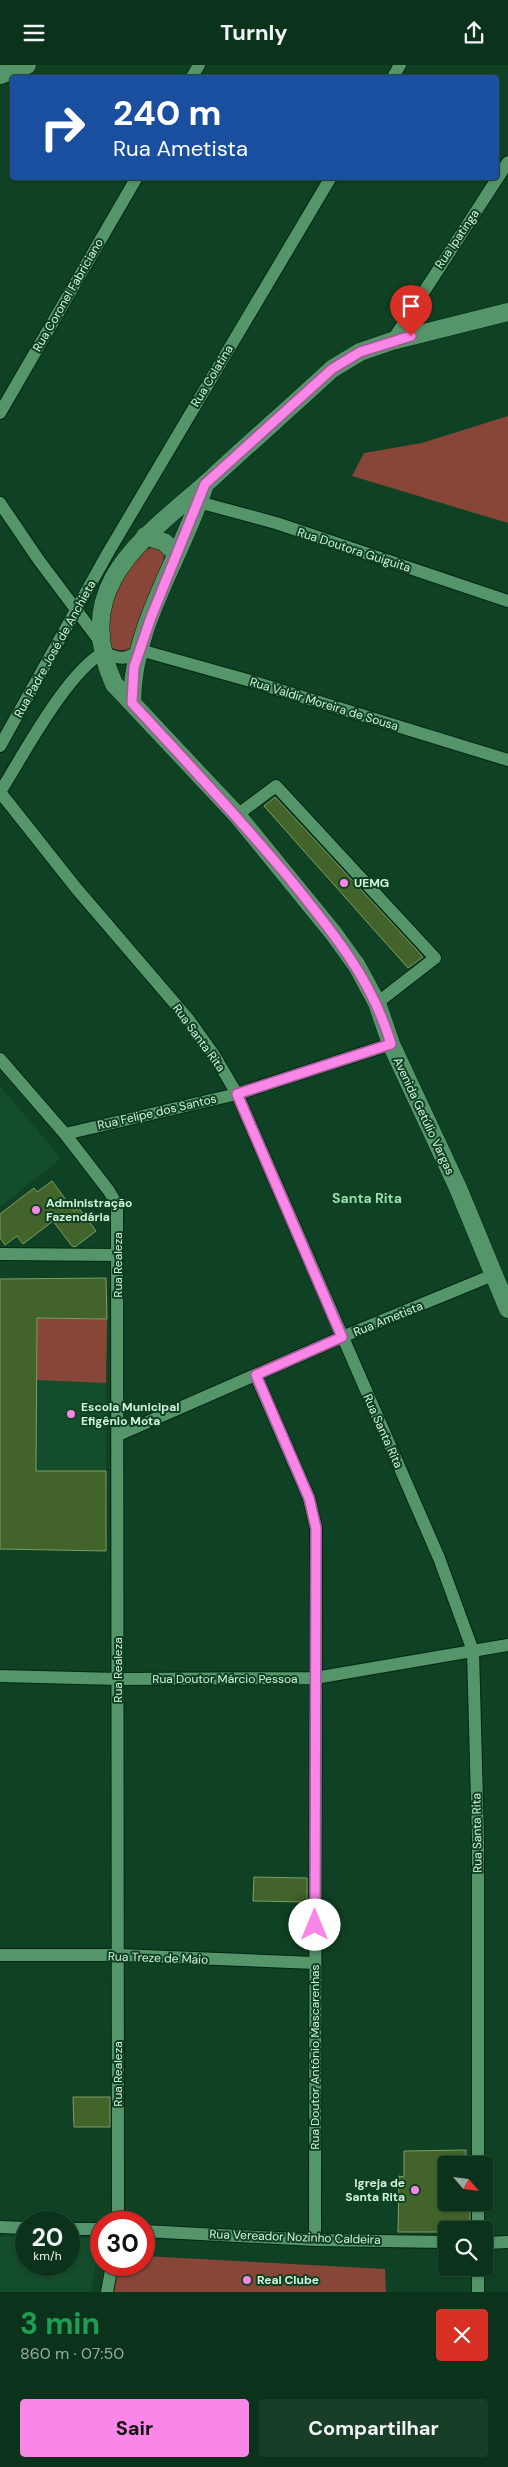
<!DOCTYPE html>
<html lang="pt">
<meta charset="utf-8">
<style>
:root{--surface:#0b321b;--page:#193e28;--text:#f1f3f6;--muted:#9aaaa3;--line:#2b4d3a;--accent:#fa87e8}
body{margin:0;font-family:"DM Sans",sans-serif;background:var(--page);color:var(--text);height:100vh;display:flex;flex-direction:column;font-size:19px;white-space:nowrap}
*{box-sizing:border-box;margin:0}
p{font-size:16px;color:var(--muted)}
.icon{flex:none;width:28px;height:28px;fill:none;stroke:currentColor;stroke-width:2;stroke-linecap:round;stroke-linejoin:round}
.map{position:relative;height:2227px;overflow:hidden}
.panel{display:flex;flex-direction:column;background:var(--surface);flex:1}
.panel>*{flex:none}
.top-card{position:absolute;left:10px;top:10px;width:489px;height:105px;border-radius:5px;box-shadow:0 1px 4px #0004,0 0 0 1px var(--line);background:#1a4fa0;color:#fff;overflow:hidden}
.needle{width:32px;rotate:118deg}
.buttons{position:absolute;left:438px;top:2091px;display:grid;gap:10px}
.buttons a{display:grid;place-items:center;width:55px;height:55px;border-radius:5px;background:var(--surface);box-shadow:0 1px 4px #0004,0 0 0 1px var(--line);font-size:25px}
.speed{position:absolute;left:15px;top:2146px;display:flex;gap:10px;font-size:25px;font-weight:700;text-align:center}
.speed>*{display:grid;place-content:center;width:65px;height:65px;border-radius:50%;background:var(--surface);box-shadow:0 1px 4px #0004,0 0 0 1px var(--line);line-height:1}
.speed small{font-size:12px;font-weight:400}
.speed .limit{border:8px solid #d22;background:#fff;color:#111}
.pin{position:absolute;display:grid;place-items:center;width:42px;height:42px;color:#fff;margin:-51px -21px;border-radius:50% 50% 50% 0;rotate:-45deg;box-shadow:0 0 5px #0007}
.pin .icon{rotate:45deg}
.me{position:absolute;width:55px;margin:-28px;rotate:0deg;stroke-linejoin:round;filter:drop-shadow(0 0 4px #0008)}
.turn{display:flex;align-items:center;gap:18px;height:105px;padding:0 20px;font-size:22px}
.turn .icon{width:65px;height:65px;stroke-width:2.5}
.turn b{display:block;font-size:35px;line-height:42px}
.round{display:grid;place-items:center;flex:none;width:52px;height:52px;border-radius:5px;background:var(--page)}
.overview{display:flex;align-items:center;justify-content:space-between;height:85px;padding:0 20px}
h1{font-size:30px;font-weight:700;line-height:38px;color:#1e9e55}
.button{display:flex;gap:10px;margin-top:auto;padding:10px 20px}
.button a{flex:1;height:58px;border-radius:5px;background:var(--accent);color:#111;font-size:20px;font-weight:700;line-height:58px;text-align:center}
.button a+a{background:var(--page);color:var(--text)}
header{display:flex;justify-content:space-between;align-items:center;height:65px;padding:0 20px;background:var(--surface);font-size:22px;font-weight:700}
.map>svg:first-child{display:block}
.built{fill:#144d2c}
.green{fill:#884638}
.building{fill:#426329;stroke:#7b9e62}
.lines{fill:none;stroke-linecap:round;stroke-linejoin:round}
.street-casing{stroke:#032611;stroke-width:14}
.secondary-casing{stroke:#032611;stroke-width:19}
.street{stroke:#55956a;stroke-width:12}
.secondary{stroke:#55956a;stroke-width:18}
.route-casing{stroke:#a25897;stroke-width:12}
.route{stroke:#fa87e8;stroke-width:9}
.poi-dot{fill:#fa87e8;stroke:#0f4224;stroke-width:2}
.labels{text-anchor:middle;dominant-baseline:central;stroke-width:4;stroke-linejoin:round;paint-order:stroke}
.street-label{font-size:12px;fill:#d2f3db;stroke:#0f4224}
.poi-label{font-size:12px;font-weight:bold;fill:#d2f3db;stroke:#0f4224;text-anchor:start}
.neighbourhood-label{font-size:14px;font-weight:bold;fill:#99dbac;stroke:#0f4224}
</style>
<header><svg class="icon" aria-label="menu" viewBox="0 0 24 24"><path d="M4 6h16M4 12h16M4 18h16"/></svg>Turnly<svg class="icon" aria-label="share" viewBox="0 0 24 24"><path d="M12 15V3M7 8l5-5 5 5M5 13v7h14v-7"/></svg></header>
<div class="map">
<svg width="508" height="2227" viewBox="0 0 508 2227">
<rect width="100%" height="100%" fill="#0f4224"/>
<path class="built" d="M0 1021 61 1093 0 1142Z
M37 1253 107 1254 106 1406H36Z
M0 2171 26 2172V2200H69V2173L100 2174 91 2227H0Z"/>
<path class="green" d="M508 351V458L352 411 364 388 422 378Z
M154 482 161 483 164 488 163 501 138 575 130 585C119 586 113 586 106 577 106 568 105 558 107 550 112 529 132 486 154 482Z
M37 1253 107 1254 106 1318 37 1315Z
M144 2191 385 2204 386 2227H107L112 2200H144Z"/>
<path class="building" d="M275 732 415 883 423 892 408 903 264 741Z
M52 1116 74 1146 79 1143 96 1166 75 1182 72 1181 53 1156 23 1179 17 1171 5 1180 0 1173V1149L34 1123 37 1127Z
M106 1213 107 1254 37 1253 36 1406H106V1486L0 1484V1214Z
M254 1812 307 1813V1837L253 1836Z
M73 2032H110V2062H74Z
M466 2085V2100H446V2138H470V2165H446V2167H398L399 2111 404 2112V2086Z"/>
<g class="lines">
<defs>
<path id="street" d="M192 12 199 0
M393 12 400 0
M392 276 508 97
M0 348 137 112
M191 435 276 458 508 536
M0 438 38 494 101 578
M0 681 109 486 331 112
M0 727 76 823 189 955 214 990 237 1029 439 1493 473 1586 478 1774V2100
M0 727C24 689 67 607 104 587 119 595 126 595 140 585L247 615 508 695
M237 750 276 721 435 893 377 938
M0 994 65 1069 109 1126 117 1140 118 2158
M65 1069 237 1029 391 979
M0 1189 117 1190
M256 1311 309 1433 316 1463 315 2175
M118 1370 342 1272 493 1210
M0 1611 118 1614 315 1613 508 1580
M0 1890H118L315 1898
M0 2162 26 2163
M69 2164H101
M478 2165V2138
M144 2166 315 2175 446 2177
M484 2178 508 2177
M478 2202V2227
M107 2227 112 2200"/>
<path id="secondary" d="M0 10 27 0
M508 247 392 276 360 287 332 304C292 341 251 377 211 414 145 473 69 519 114 619L237 750 334 869 357 901 377 938 391 979 458 1123 508 1244
M145 471 164 477 176 488
M132 638C132 560 182 492 205 419"/>
</defs>
<use href="#street" class="street-casing"/>
<use href="#secondary" class="secondary-casing"/>
<use href="#street" class="street"/>
<use href="#secondary" class="secondary"/>
</g>
<g class="lines">
<defs>
<path id="route" d="M315 1860 316 1463 309 1433 256 1310 342 1272 237 1029 391 979C372 914 331 865 289 813 239 753 186 696 132 638L134 602 150 555 205 419 332 304 360 287 411 271"/>
</defs>
<use href="#route" class="route-casing"/>
<use href="#route" class="route"/>
</g>
<g class="poi-dot">
<circle cx="344" cy="818" r="5"/>
<circle cx="36" cy="1145" r="5"/>
<circle cx="71" cy="1349" r="5"/>
<circle cx="415" cy="2125" r="5"/>
<circle cx="247" cy="2215" r="5"/>
</g>
<g class="labels">
<g class="street-label">
<text transform="translate(457 174) rotate(-56)">Rua Ipatinga</text>
<text transform="translate(68 230) rotate(-60)">Rua Coronel Fabriciano</text>
<text transform="translate(212 311) rotate(-59)">Rua Colatina</text>
<text transform="translate(354 485) rotate(18)">Rua Doutora Guiguita</text>
<text transform="translate(55 584) rotate(-61)">Rua Padre José de Anchieta</text>
<text transform="translate(324 639) rotate(17)">Rua Valdir Moreira de Sousa</text>
<text transform="translate(199 973) rotate(54)">Rua Santa Rita</text>
<text transform="translate(157 1047) rotate(-13)">Rua Felipe dos Santos</text>
<text transform="translate(424 1051) rotate(65)">Avenida Getúlio Vargas</text>
<text transform="translate(118 1200) rotate(-90)">Rua Realeza</text>
<text transform="translate(388 1254) rotate(-22)">Rua Ametista</text>
<text transform="translate(383 1366) rotate(66)">Rua Santa Rita</text>
<text transform="translate(118 1605) rotate(-90)">Rua Realeza</text>
<text x="225" y="1614">Rua Doutor Márcio Pessoa</text>
<text transform="translate(477 1768) rotate(-91)">Rua Santa Rita</text>
<text transform="translate(158 1893) rotate(2)">Rua Treze de Maio</text>
<text transform="translate(315 1992) rotate(-90)">Rua Doutor Antônio Mascarenhas</text>
<text transform="translate(118 2009) rotate(-90)">Rua Realeza</text>
<text transform="translate(295 2172) rotate(2)">Rua Vereador Nozinho Caldeira</text>
</g>
<g class="poi-label">
<text x="354" y="818">UEMG</text>
<text x="46" y="1138">Administração<tspan x="46" dy="14">Fazendária</tspan></text>
<text x="81" y="1342">Escola Municipal<tspan x="81" dy="14">Efigênio Mota</tspan></text>
<text x="405" y="2118" text-anchor="end">Igreja de<tspan x="405" dy="14">Santa Rita</tspan></text>
<text x="257" y="2215">Real Clube</text>
</g>
<g class="neighbourhood-label">
<text x="367" y="1133">Santa Rita</text>
</g>
</g>
</svg>
<div class="buttons">
<a><svg class="needle" viewBox="-14 -14 28 28"><path d="M0-13l5 13h-10z" fill="#e53935"/><path d="M0 13l5-13h-10z" fill="#9aaaa3"/></svg></a>
<a><svg class="icon" aria-label="search" viewBox="0 0 24 24"><circle cx="10" cy="10" r="6"/><path d="M15 15l6 6"/></svg></a>
</div>
<div class="speed"><div>20<small>km/h</small></div><div class="limit">30</div></div>
<div class="pin" style="left:411px;top:271px;background:#d93025"><svg class="icon" aria-label="arrive" viewBox="0 0 24 24"><path d="M6 21V4h12l-3 4 3 4H6"/></svg></div>
<svg class="me" style="left:315px;top:1860px" viewBox="-20 -20 40 40"><circle r="19" fill="#fff"/><path d="M0-13L10 11 0 6-10 11z" fill="#fa87e8"/></svg>
<div class="top-card">
<div class="turn"><svg class="icon" aria-label="right" viewBox="0 0 24 24"><path d="M7 20v-9h11M14 6l5 5-5 5"/></svg><div><b>240 m</b>Rua Ametista</div></div>
</div>
</div>
<section class="panel">
<div class="overview"><div><h1>3 min</h1><p>860 m · 07:50</p></div><a class="round" style="background:#d93025;color:#fff"><svg class="icon" aria-label="close" viewBox="0 0 24 24"><path d="M6 6l12 12M18 6L6 18"/></svg></a></div>
<div class="button"><a>Sair</a><a>Compartilhar</a></div>
</section>
